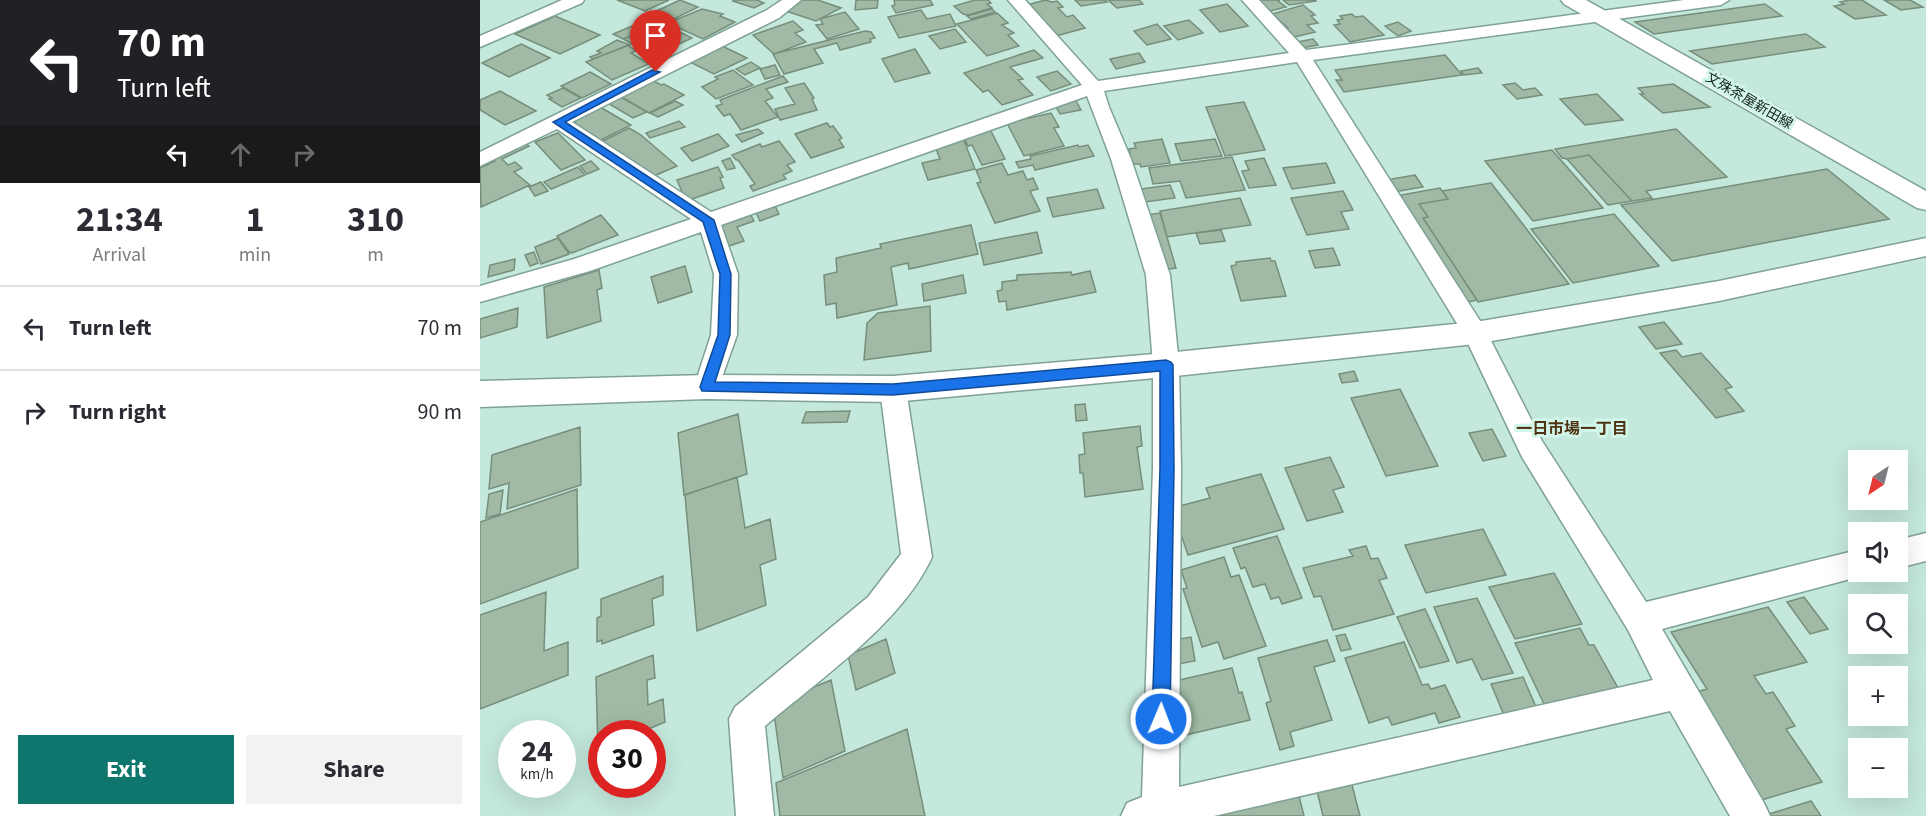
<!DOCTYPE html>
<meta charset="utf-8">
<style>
:root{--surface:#fff;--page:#f2f2f3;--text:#2b2b33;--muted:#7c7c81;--line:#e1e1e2;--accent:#0f766e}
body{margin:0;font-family:"Source Sans 3","Noto Sans JP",sans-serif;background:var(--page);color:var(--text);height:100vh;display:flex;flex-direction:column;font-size:22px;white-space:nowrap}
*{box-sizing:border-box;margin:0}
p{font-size:20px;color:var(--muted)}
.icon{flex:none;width:33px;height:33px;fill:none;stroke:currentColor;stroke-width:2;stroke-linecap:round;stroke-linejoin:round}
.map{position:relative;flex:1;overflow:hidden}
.drawer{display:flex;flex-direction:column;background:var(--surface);width:480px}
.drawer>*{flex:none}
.guide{background:#202124;color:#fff;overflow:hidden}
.needle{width:39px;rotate:215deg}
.controls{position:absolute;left:1368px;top:450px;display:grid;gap:12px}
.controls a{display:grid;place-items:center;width:60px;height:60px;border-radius:0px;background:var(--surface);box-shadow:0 6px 24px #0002;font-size:30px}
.speed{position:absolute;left:18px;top:720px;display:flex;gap:12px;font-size:30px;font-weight:700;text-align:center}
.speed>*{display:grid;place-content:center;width:78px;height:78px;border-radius:50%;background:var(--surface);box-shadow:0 6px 24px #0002;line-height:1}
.speed small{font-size:15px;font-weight:400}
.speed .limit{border:9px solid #d22;background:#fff;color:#111}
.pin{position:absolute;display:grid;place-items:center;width:51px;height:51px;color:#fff;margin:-62px -26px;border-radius:50% 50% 50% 0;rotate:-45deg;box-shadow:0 0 6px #0007}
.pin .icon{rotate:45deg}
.me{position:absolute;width:66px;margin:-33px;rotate:1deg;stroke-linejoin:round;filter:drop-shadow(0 0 4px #0008)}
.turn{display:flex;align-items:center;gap:21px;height:126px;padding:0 18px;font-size:27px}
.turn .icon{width:78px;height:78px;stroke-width:2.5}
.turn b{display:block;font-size:42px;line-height:51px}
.lanes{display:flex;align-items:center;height:57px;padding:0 18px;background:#0003;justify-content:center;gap:30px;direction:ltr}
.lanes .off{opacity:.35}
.eta{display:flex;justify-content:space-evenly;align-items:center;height:102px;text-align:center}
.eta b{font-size:36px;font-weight:700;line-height:42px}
.primary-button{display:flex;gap:12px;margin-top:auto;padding:12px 18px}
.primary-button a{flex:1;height:69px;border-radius:0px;background:var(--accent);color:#fff;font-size:24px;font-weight:700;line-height:69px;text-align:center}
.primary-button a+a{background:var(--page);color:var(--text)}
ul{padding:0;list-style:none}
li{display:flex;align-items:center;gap:18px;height:84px;padding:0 18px;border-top:2px solid var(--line)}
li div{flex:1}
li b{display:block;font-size:22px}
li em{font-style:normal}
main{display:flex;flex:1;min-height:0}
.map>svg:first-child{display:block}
.building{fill:#a0baa5;stroke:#768e7b;stroke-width:1.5}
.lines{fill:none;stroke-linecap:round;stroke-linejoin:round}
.street-casing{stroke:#7fa196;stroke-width:3}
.secondary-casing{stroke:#7fa196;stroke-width:3}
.street{fill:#fff;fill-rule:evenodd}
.secondary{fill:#fff;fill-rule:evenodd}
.route{fill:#1a73e8;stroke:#114b97;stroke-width:1.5}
.labels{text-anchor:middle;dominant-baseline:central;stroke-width:6;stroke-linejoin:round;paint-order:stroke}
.far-street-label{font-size:14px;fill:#13201c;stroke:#d1f5e9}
.neighbourhood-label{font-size:16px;font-weight:bold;fill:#4f3314;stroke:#d1f5e9}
</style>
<main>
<section class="drawer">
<div class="guide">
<div class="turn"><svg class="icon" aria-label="left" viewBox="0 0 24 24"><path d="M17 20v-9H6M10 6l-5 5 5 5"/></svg><div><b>70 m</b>Turn left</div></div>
<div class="lanes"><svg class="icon" aria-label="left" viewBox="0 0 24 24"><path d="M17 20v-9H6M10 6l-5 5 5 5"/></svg><svg class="icon off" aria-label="ahead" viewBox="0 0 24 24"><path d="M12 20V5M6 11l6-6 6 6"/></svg><svg class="icon off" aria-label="right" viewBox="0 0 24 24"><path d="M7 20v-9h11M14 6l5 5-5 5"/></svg></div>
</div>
<div class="eta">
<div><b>21:34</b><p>Arrival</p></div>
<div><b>1</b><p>min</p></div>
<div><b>310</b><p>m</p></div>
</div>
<ul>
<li><svg class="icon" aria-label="left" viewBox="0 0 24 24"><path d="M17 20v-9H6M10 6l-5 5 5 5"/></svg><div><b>Turn left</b></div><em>70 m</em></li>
<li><svg class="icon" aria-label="right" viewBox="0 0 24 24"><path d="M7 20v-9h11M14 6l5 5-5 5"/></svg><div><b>Turn right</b></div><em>90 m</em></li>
</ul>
<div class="primary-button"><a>Exit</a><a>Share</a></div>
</section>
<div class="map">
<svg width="1446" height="816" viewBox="0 0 1446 816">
<rect width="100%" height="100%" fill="#c4e8dc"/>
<path class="building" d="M137 0H189L165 11Z
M200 0 218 7 188 22 170 14Z
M255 0H277L284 3 274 8 253 1Z
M321 0H338L361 8 336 21 303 10Z
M376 0H398L397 8 375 10Z
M414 0H450L453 5 416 13 412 6 415 5Z
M495 0H508L511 3 507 4 512 8 488 15 483 14 474 6Z
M565 0 572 2 577 1 583 7 578 8 587 17 593 15 605 28 569 38 540 7Z
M595 0H625L627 2 601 6Z
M628 0H659L663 4 637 8Z
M773 0H800L798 1 806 7 786 12Z
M803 0H835L836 1 809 5Z
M1370 0H1382L1406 15 1375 19 1354 6 1364 4 1360 2Z
M1404 0H1430L1443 7 1421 10Z
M747 4 768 26 740 32 720 10Z
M1285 4 1302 16 1174 34 1155 22Z
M823 5 835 15 831 16 838 23 827 25 835 32 810 38 802 30 808 28 792 14Z
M222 9 243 14 240 16 255 22 223 39 188 23Z
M512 9 515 12 491 19 487 16Z
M441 10 447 19 470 14 476 26 419 38 408 17Z
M365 12 379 29 347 39 336 25 343 24 340 19Z
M517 13 528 23 522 25 534 33 528 35 539 46 507 56 477 24Z
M872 14 875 17 883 16 904 35 870 42 854 25 860 24 857 20 863 19 860 16Z
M75 16 120 35 80 54 35 34Z
M173 20 187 26 152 44 143 39 161 32 154 28Z
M709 20 723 33 698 40 684 26Z
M313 21 323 30 315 33 326 42 294 54 273 35Z
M918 22 931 31 918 36 905 26Z
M677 24 691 39 667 45 654 31Z
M152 26 161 32 143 39 133 34Z
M188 26 212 38 195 46 171 33Z
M475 29 486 42 460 49 449 36Z
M385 31 391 32 395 38 390 39 391 42 360 50 357 43 334 49 343 63 304 74 293 54Z
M1326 34 1345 47 1232 64 1210 51Z
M833 39 838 45 822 48 817 42Z
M137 40 150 45 113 59 110 57 121 53 117 51Z
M41 44 70 58 29 77 2 63Z
M148 45 156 51 151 53 169 64 132 80 106 62Z
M240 45 267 58 234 74 208 61Z
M435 49 450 73 415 82 402 59Z
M554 50 563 58 530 67 543 79 538 80 553 95 522 105 508 90 503 92 484 73Z
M659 53 665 62 636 69 630 59Z
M965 55 982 75 864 92 856 80H862L855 70Z
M271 62 280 68 265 75 256 69Z
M295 65 300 75 285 79 280 69Z
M998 68 1002 73 984 75 981 71Z
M253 70 273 85 236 99 222 87 238 79 235 77Z
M577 71 591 84 571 91 557 77Z
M110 72 131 84 102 98 81 86Z
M303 76 308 82 286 89 293 98 285 101 298 117 261 130 250 114 244 116 236 106 242 104 240 100Z
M170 79 181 85 184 84 204 95 169 113 140 96Z
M324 83 334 98 332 99 337 110 300 120 295 109 315 104 305 88Z
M1035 83 1043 90 1055 88 1062 95 1037 99 1023 85Z
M1193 84 1230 107 1183 113 1160 94H1164L1158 88Z
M83 88 101 98 82 107 69 99 72 98 67 95Z
M20 91 56 111 25 125 0 110V100Z
M1117 94 1143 120 1105 125 1080 99Z
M139 96 167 112 153 118 126 102Z
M195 101 203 105 178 117 170 113Z
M596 101 601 110 580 114 575 105Z
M764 102 785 150 745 156 726 107Z
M120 107 151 125 115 143 90 124 95 122 90 119Z
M571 113 579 127 574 128 584 146 544 156 527 123Z
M199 121 205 127 170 138 166 133Z
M347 123 350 127 353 126 362 138 359 140 364 147 331 158 315 134Z
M149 128 161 135 197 166 160 182 117 144Z
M278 129 283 133 262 142 256 135Z
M510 129 525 159 502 165 492 145 488 146 483 135Z
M1196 129 1247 177 1166 191 1172 198 1152 201 1109 155 1087 159 1082 158 1075 149Z
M78 133 105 160 81 170 55 142Z
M238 134 249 146 212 161 201 148Z
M483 138 495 169 448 180 442 163 460 159 454 144Z
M682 139 690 163 661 167 660 164H652L649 149 656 148 654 143Z
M735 139 742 156 701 161 695 144Z
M299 141 315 162 307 165 312 171 303 175 306 179 273 191 270 186 275 184 258 160H256L252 155 280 144 282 147Z
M44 142 49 146 22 159 28 165 35 162 42 168 34 172 50 185 1 207 0 168 15 161 11 159Z
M598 145 599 147 608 145 614 156 555 170 553 165 539 168 536 162 551 159 550 156Z
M1072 150 1123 208 1053 221 1005 161Z
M1109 155 1152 201 1128 205 1087 159Z
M752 157 765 190 706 198 700 181 673 184 669 168Z
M250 158 255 168 247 170 242 161Z
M784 158 796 185 769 188 762 171 769 170 765 161Z
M111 161 119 169 107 174 100 166Z
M522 163 528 175 543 171 547 180 553 178 558 189 550 191 560 211 515 223 497 183 501 182 496 170Z
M846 163 855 183 812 189 803 168Z
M98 167 105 175 71 189 64 182Z
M238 167 243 177 240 178 244 188 206 201 197 180Z
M1347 169 1409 219 1192 261 1141 205Z
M935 175 943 187 908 193 900 181Z
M61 182 68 191 55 196 49 187Z
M1011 183 1089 284 998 302 943 218 948 217 939 204 968 199 962 191Z
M690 185 695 198 657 203 653 190Z
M960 188 968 199 939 204 948 217 943 218 997 300 979 304 910 197Z
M617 189 624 208 573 217 567 198Z
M863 191 873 210 861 212 869 229 827 235 811 198Z
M760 198 771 225 687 237 680 211Z
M293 202 299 214 280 221 274 208Z
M268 210 274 221 257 227 264 241 243 248 237 234 244 232 238 221Z
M680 213 696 268 674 271 659 216Z
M1134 214 1179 266 1093 283 1051 229Z
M121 215 138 235 92 253 89 252 77 236Z
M491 225 498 254 429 269 428 263 411 267 417 305 357 318 356 303 346 305 344 275 357 272 356 258 401 248 400 244Z
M741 230 745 241 720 244 716 233Z
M557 232 562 253 504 265 499 243Z
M78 238 89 254 61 264 55 247Z
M853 248 860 265 835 268 829 251Z
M54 252 58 263 50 266 45 255Z
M790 258 791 261H795L806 296 761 301 751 266 756 265V262Z
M35 259 34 270 8 277 10 265Z
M205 266 212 292 178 303 171 277Z
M119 270 122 288 117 290 121 321 67 338 64 287Z
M610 271 616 292 527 310 526 301 519 302 517 291 522 290V282L537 280V275L591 272 592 275Z
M483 275 486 293 444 301 442 284Z
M450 306 451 351 384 360 387 323 398 313Z
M38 308 37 327 0 338V319Z
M1184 322 1202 344 1176 349 1159 327Z
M1196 350 1202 357 1221 353 1252 387 1245 389 1264 411 1236 418 1180 353Z
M874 371 878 381 862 383 859 374Z
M920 389 958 466 906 476 871 398Z
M605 404 607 420 596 421 595 405Z
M370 411 367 422 322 423 326 412Z
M258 414 267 474 204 495 198 433Z
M660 426 662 446 657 447 663 489 605 497 603 473H600L599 455 605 454 603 433Z
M100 427 101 485 27 509 29 483 9 489 12 455Z
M1012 429 1026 456 1003 461 989 433Z
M850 457 864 487 853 490 863 512 827 521 805 468Z
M781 474 804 529 708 555 692 508 730 498 726 488Z
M257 477 265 528 290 519 296 559 280 565 286 605 217 631 205 495Z
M97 489 98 568 0 604V522Z
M23 490 20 514 6 518 9 494Z
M1003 529 1026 575 946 593 925 545Z
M797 536 822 598 802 604 799 597 791 599 785 584 773 587 765 567 761 569 753 548Z
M886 546 891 559 898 558 907 578 899 580 914 614 853 630 841 596 834 597 823 568 873 556 869 550Z
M744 557 751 577 759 575 786 646 744 659 738 642 722 647 703 589 707 588 701 570Z
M1074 573 1102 624 1035 639 1009 587Z
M183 576V595L172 599 174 625 122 644V640L117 642V618L121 616V599Z
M66 592 64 651 88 642V675L0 709V615Z
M1324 597 1348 629 1330 634 1307 602Z
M997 598 1033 673 1002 680 992 659 977 663 954 607Z
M1288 607 1327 662 1274 676 1286 694 1293 692 1315 726 1306 729 1342 782 1278 801 1212 693 1227 689 1191 632Z
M945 609 969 661 940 668 917 617Z
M1100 628 1109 645H1114L1138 688 1065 706 1035 643Z
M865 634 871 649 861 651 856 636Z
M711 637 715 661 693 665 688 641Z
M406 639 415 673 376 690 368 655Z
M847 640 855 661 834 667 852 720 810 732 814 746 800 750 786 703 791 701 778 658Z
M924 642 942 685 948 684 951 689 965 685 980 717 959 723 955 713 912 725 908 717 889 723 865 658Z
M173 655 175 678 167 680 168 705 183 699 185 722 157 734H122V749L118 750 116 677Z
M752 668 759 693 762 692 770 720 697 737 686 683Z
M1043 677 1056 707 1024 715 1011 684Z
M351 680 365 751 303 778 292 699 329 689Z
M427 729 445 816H300L296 783Z
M872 785 880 816H843L837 791Z
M818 792 824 816H736L734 808Z
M1331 801 1341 816H1290L1289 814Z"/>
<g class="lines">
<defs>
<path id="street" d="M82 0H104L102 3 0 47V36Z
M302 0H321L299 18 92 122 231 212 602 85 528 0H545L618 81 809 53 762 0H779L826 50 1204 0H1249L1241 5 833 60 1004 327 1062 441 1166 602 1378 550V572H1390L1389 574 1182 629 1284 803 1290 816H1250L1190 711 734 816H641L647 803 662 797 673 468V365L666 275 631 159 607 96 241 225 258 274 257 335 236 394 227 397 218 394 214 387 231 335 234 274 221 232 110 271 0 302V286L94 259 211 219 77 129 0 166V152L287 10ZM817 62 984 335 1042 457 1148 630 1173 680 699 787 701 468 699 365 690 275 651 159 629 107 624 91Z
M413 379 422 382 426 389 452 557C423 622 339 680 285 726L294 816H256L249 719 255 707 388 597 421 554 400 389 404 382Z
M1446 533V561L1418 568V540Z"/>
<path id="secondary" d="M1081 0H1106L1446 191V210L1437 208 1084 4Z
M1446 238V256L1239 301 995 344 686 377 413 402 227 399 0 407V381L227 375 413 376 686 353 995 322 1239 281Z"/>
</defs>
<use href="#street" class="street-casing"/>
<use href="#secondary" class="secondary-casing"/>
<use href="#street" class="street"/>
<use href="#secondary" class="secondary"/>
</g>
<path class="route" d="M172 70 180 72 85 122 234 220 251 274 250 335 235 382 413 384 686 360 691 362 693 365 694 468 690 719 687 725 681 728 675 725 672 719 680 468V371L413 395 222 391 220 387 238 335 240 274 223 222 73 122Z"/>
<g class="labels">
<g class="far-street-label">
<text transform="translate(1269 101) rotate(30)">文殊茶屋新田線</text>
</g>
<g class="neighbourhood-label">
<text x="1092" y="429">一日市場一丁目</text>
</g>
</g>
</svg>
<div class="controls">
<a><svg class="needle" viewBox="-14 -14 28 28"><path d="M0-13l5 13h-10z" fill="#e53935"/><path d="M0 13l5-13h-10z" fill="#7c7c81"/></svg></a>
<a><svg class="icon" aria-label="sound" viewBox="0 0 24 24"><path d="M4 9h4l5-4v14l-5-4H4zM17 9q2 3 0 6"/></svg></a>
<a><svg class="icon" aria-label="search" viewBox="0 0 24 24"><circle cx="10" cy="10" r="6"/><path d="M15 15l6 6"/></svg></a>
<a>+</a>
<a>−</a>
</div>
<div class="speed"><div>24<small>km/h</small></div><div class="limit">30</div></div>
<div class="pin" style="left:176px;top:72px;background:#d93025"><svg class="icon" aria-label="arrive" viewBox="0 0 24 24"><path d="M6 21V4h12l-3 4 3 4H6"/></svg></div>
<svg class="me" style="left:681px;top:719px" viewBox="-20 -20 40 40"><circle r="17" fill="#1a73e8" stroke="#fff" stroke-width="3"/><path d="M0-11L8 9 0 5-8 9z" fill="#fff"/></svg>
</div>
</main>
